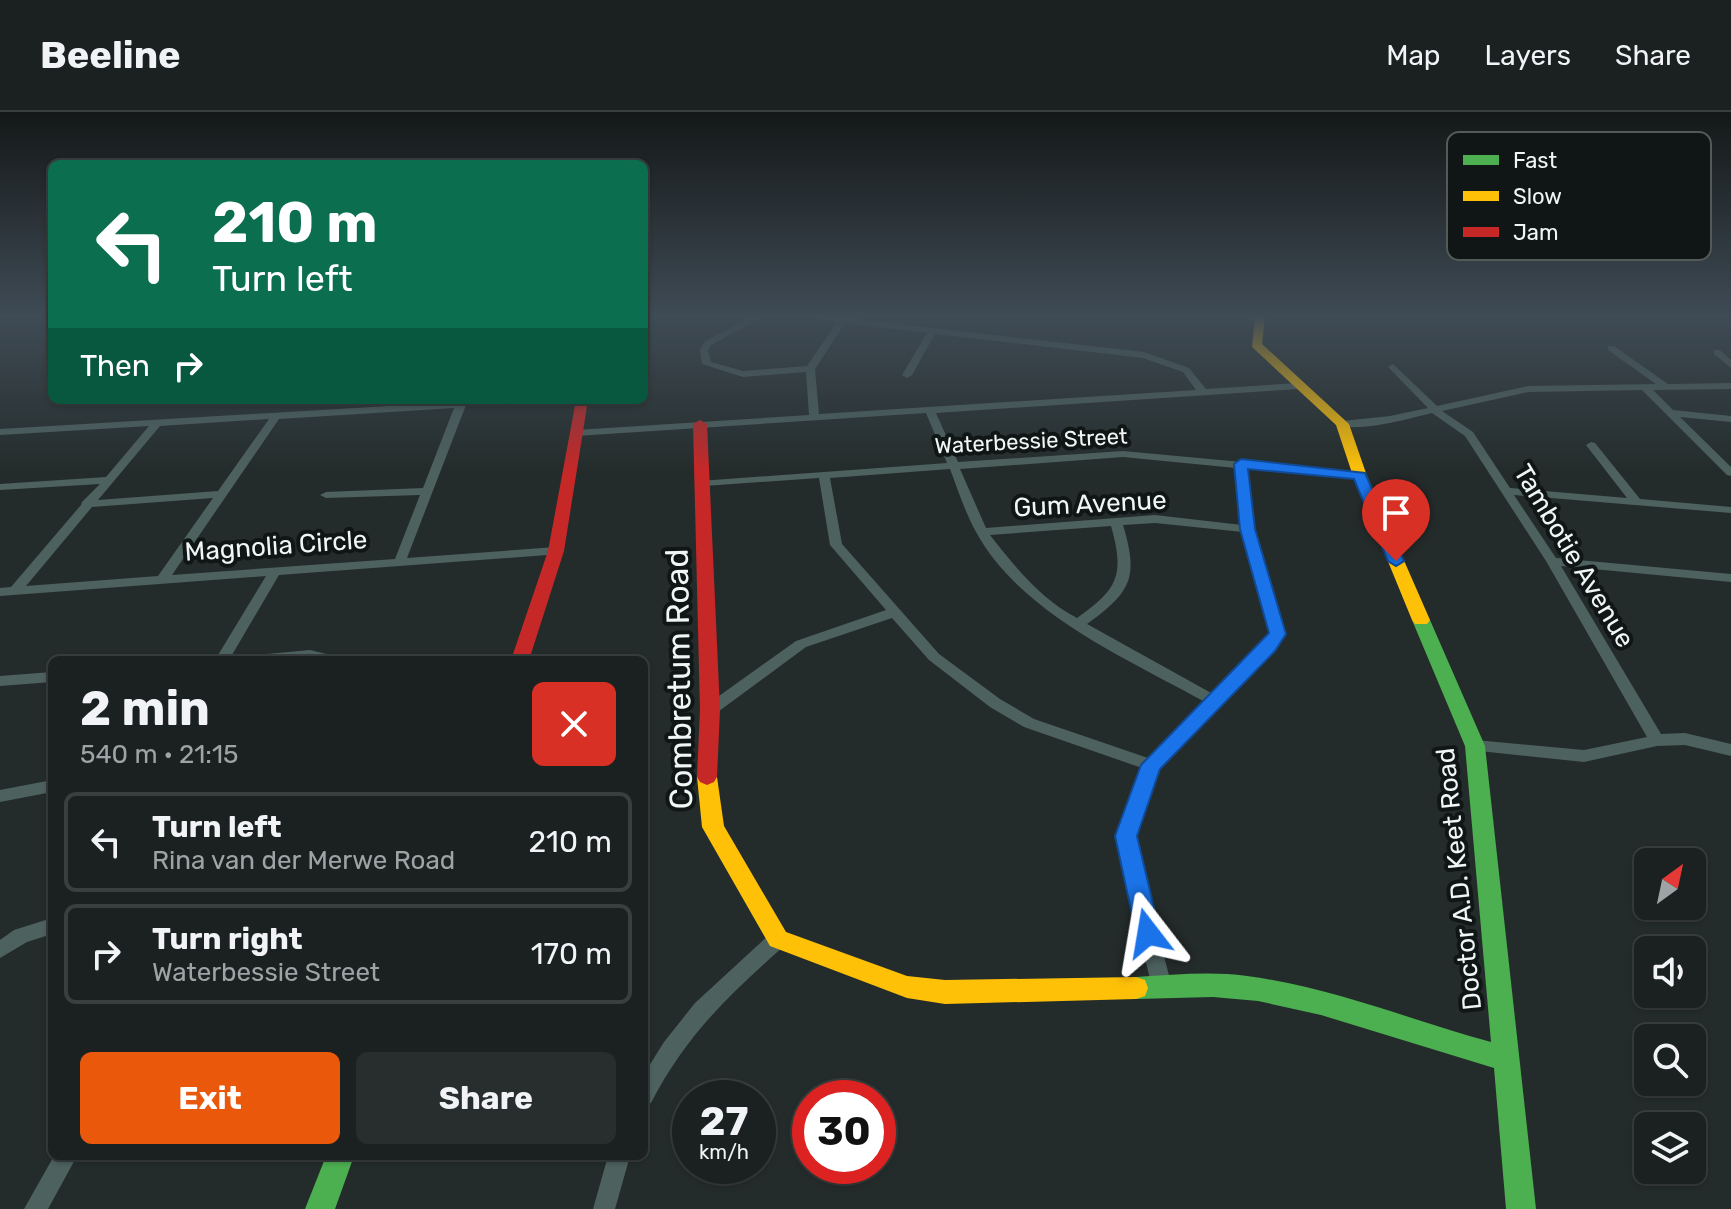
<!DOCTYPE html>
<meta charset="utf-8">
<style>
:root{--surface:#1b2120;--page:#282e2d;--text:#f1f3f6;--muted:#a0a3a5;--line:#393e3e;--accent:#ea580c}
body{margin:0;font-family:Rubik,sans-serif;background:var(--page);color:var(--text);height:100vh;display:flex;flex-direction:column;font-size:30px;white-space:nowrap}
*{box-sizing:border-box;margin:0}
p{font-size:26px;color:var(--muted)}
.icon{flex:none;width:44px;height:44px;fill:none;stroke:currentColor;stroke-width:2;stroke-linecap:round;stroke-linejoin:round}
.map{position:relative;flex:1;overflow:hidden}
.details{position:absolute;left:48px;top:544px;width:600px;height:504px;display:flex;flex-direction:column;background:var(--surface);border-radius:12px;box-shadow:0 2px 6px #0004,0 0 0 2px var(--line)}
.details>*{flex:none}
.top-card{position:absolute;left:48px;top:48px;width:600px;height:244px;border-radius:12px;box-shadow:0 2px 6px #0004,0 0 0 2px var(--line);background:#0b6e4f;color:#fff;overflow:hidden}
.needle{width:52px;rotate:33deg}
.fabs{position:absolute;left:1634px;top:736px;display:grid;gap:16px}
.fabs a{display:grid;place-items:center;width:72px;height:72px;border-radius:12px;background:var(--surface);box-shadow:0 2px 6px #0004,0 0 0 2px var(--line);font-size:40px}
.speed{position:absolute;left:672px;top:968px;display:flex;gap:16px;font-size:40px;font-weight:700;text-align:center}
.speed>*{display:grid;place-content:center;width:104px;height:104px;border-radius:50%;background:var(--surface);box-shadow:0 2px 6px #0004,0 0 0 2px var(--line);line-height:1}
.speed small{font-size:20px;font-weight:400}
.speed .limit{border:12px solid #d22;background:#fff;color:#111}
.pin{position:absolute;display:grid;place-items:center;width:68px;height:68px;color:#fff;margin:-82px -34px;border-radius:50% 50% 50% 0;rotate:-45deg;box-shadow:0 0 8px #0007}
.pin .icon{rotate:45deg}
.me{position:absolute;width:88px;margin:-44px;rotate:346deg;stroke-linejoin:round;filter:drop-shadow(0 0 6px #0008)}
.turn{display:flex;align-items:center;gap:28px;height:168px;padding:0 32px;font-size:36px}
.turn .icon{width:104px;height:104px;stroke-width:2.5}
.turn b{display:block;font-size:56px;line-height:68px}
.then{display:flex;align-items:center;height:76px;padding:0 32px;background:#0003;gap:16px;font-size:30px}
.round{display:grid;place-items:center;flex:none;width:84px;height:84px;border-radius:12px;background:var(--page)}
.head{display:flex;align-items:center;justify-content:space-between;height:136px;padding:0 32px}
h1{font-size:48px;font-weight:700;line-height:60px}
.cta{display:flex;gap:16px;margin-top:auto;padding:16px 32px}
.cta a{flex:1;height:92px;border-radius:12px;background:var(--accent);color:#fff;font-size:32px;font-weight:700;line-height:92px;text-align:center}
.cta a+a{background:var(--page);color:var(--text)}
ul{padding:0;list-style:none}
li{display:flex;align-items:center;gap:24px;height:100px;margin:0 16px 12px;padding:0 16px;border:4px solid var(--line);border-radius:12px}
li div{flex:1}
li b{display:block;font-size:30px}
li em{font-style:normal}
header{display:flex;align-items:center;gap:48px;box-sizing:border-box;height:112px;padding:0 40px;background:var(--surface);border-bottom:2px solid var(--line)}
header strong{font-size:38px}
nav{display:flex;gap:44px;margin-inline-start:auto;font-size:28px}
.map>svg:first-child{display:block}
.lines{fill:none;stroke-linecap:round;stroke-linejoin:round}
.street{fill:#4d615e;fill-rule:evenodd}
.fast{fill:#4caf50;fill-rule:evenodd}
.slow{fill:#ffc107;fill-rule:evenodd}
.jam{fill:#c62828;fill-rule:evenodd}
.route{fill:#1a73e8;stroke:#114b97;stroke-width:2}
.labels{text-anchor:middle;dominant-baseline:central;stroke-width:8;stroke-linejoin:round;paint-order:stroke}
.far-street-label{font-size:22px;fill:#eef7f5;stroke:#101615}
.street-label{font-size:26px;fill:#eef7f5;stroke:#101615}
.near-street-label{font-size:32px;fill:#eef7f5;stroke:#101615}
.key{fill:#101615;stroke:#535a58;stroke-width:2}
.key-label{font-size:22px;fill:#eef7f5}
</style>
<header>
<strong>Beeline</strong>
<nav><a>Map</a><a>Layers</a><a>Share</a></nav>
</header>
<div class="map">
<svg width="1731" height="1097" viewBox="0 0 1731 1097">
<rect width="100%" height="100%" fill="#242c2b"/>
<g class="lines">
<path class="street" d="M752 205H763L711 233 708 238 711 250 743 259 807 254 837 210 809 205H836L1144 240 1189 256 1206 277 1298 271 1303 274 1298 277 936 301 958 350 1123 339 1360 361 1365 364 1360 367 1247 357 1254 417 1285 522 1274 538 1158 656 1138 707 1134 724 1137 741 1172 875 1169 881 1162 884 1155 881 1152 875 1119 741C1116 711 1131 684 1142 656L1024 615 990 595 929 548 892 506 806 535 715 602H705L703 598 705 594 796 529 886 498 830 433 819 366 704 374 698 371 700 369 947 351 926 301 576 324 571 321 576 318 809 303 806 260 743 265 702 252 700 238 705 229ZM845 211 927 221 902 263 907 266 912 263 935 222 1143 246 1183 260 1196 278 819 302 815 257ZM1123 345 1236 356 1242 413 1155 403 986 416 960 357ZM950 357C958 378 965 400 976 420 1021 502 1126 546 1205 590L1148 646 1034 607 1000 587 939 542 842 432 830 366ZM1155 411 1243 420 1271 522 1264 532 1213 582 1087 512C1131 480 1139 466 1123 413ZM1111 414C1125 463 1118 477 1077 506 1041 487 1015 455 990 423Z
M1608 234H1614L1668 272 1731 271V277L1653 278 1673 298 1731 304V310L1680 305 1731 355V364L1727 363 1642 278 1528 280 1442 299 1473 320 1510 376 1627 386 1586 333 1591 330 1595 331 1640 387 1731 395V401L1514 383 1556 446 1731 462V470L1561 454 1661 622 1685 621 1731 632V644L1685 633 1657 634 1584 650 1470 638 1467 634 1470 630 1475 628 1584 638 1647 625 1546 449 1465 324 1432 301C1411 306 1355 322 1337 312L1342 309 1390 304 1428 296 1390 257 1388 255 1393 252 1437 294 1528 274 1656 272 1608 238Z
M1714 238H1720L1731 248V256L1714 242Z
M457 288H467L466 293 407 446 556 435 562 439 560 442 279 463 229 548H215L266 464 0 484V476L11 475 81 393 82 390 100 372 0 378V372L106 365 149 314 0 323V317L456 290ZM454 296 423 376 326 380 320 383 326 386 420 383 395 447 172 463 279 307ZM269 307 218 379 98 388 160 314ZM213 386 158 464 26 474 92 395Z
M310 538 339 545 341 548H249L256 543Z
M52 560V570L0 574V564Z
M52 668V680L0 690V678Z
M52 806V822L27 830 0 846V828L14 818Z
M778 819 785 821 787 827 785 833C729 883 686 923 651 991L644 995V962L664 930 695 891 771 821Z
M54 1044H77L48 1097H24Z
M608 1044H630L615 1097H593Z"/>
<path class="fast" d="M1421 503 1430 508 1485 634 1536 1097H1506L1494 956 1321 903 1258 889 1213 885 1136 887 1127 884 1124 876 1127 868 1136 865C1173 863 1210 859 1247 864 1331 875 1410 908 1491 930L1465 634 1412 508Z
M326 1044H354L335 1097H305Z"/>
<path class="slow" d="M1255 205H1265L1262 232 1349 312 1367 364 1430 508 1427 512H1415L1412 508 1353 364 1336 313 1252 235Z
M707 657 714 660 717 665 724 714 786 820 907 864 945 868 1136 865 1145 868 1148 876 1145 884 1136 887 945 892 907 886 770 834 702 715 697 665 700 660Z"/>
<path class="jam" d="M576 288H588L564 439 529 548H511L548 439Z
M700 308 707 312 720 598 717 665 714 670 707 673 700 670 697 665 700 598 693 312Z"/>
</g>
<linearGradient id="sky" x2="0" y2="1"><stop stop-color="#141818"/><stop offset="0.57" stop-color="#3f4b55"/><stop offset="1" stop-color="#3f4b55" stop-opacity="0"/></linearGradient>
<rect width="1731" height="359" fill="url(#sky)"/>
<path class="route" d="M1241 347 1365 361 1404 449 1396 454 1388 449 1354 367 1248 357 1255 417 1286 522 1275 539 1160 657 1137 724 1160 821 1157 828 1148 832 1140 828 1136 821 1115 724 1141 653 1269 521 1240 417 1234 352Z"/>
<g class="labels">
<g class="far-street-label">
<text transform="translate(1031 329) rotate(-3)">Waterbessie Street</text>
</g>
<g class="street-label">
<text transform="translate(1090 392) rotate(-3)">Gum Avenue</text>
<text transform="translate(276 434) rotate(-4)">Magnolia Circle</text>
<text transform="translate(1574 444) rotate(59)">Tambotie Avenue</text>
<text transform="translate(1459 767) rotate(-96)">Doctor A.D. Keet Road</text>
</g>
<g class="near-street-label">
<text transform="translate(679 567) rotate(-91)">Combretum Road</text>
</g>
</g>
<rect x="1447" y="20" width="264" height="128" rx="12" class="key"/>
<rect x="1463" y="43" width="36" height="10" fill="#4caf50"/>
<rect x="1463" y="79" width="36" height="10" fill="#ffc107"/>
<rect x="1463" y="115" width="36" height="10" fill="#c62828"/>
<g class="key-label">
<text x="1513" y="56">Fast</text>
<text x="1513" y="92">Slow</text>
<text x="1513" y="128">Jam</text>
</g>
</svg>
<div class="fabs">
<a><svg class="needle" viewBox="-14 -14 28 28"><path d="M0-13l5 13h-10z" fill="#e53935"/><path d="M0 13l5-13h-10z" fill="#a0a3a5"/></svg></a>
<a><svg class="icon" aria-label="sound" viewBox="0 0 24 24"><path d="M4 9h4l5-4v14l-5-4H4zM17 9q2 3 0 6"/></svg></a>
<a><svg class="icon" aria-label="search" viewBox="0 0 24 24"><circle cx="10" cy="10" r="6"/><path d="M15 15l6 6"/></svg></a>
<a><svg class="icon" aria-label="layers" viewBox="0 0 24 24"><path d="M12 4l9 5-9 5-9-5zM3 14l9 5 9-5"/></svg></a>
</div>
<div class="speed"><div>27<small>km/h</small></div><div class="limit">30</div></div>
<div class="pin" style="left:1396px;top:449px;background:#d93025"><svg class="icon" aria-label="arrive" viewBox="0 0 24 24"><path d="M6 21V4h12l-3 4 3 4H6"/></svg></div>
<svg class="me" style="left:1148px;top:821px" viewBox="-20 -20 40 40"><path d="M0-17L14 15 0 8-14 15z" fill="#1a73e8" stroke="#fff" stroke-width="4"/></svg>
<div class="top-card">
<div class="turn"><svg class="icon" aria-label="left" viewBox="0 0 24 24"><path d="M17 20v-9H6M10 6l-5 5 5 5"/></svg><div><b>210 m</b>Turn left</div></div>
<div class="then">Then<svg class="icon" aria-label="right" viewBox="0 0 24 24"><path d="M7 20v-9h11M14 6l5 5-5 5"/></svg></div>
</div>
<section class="details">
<div class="head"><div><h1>2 min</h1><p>540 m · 21:15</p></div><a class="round" style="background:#d93025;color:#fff"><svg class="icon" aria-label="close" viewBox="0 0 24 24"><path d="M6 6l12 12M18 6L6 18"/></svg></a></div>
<ul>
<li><svg class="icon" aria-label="left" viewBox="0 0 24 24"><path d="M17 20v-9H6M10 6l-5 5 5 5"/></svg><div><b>Turn left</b><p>Rina van der Merwe Road</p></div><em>210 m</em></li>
<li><svg class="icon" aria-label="right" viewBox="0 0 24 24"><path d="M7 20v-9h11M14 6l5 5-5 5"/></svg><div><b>Turn right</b><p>Waterbessie Street</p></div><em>170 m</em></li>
</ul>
<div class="cta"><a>Exit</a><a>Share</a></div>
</section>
</div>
